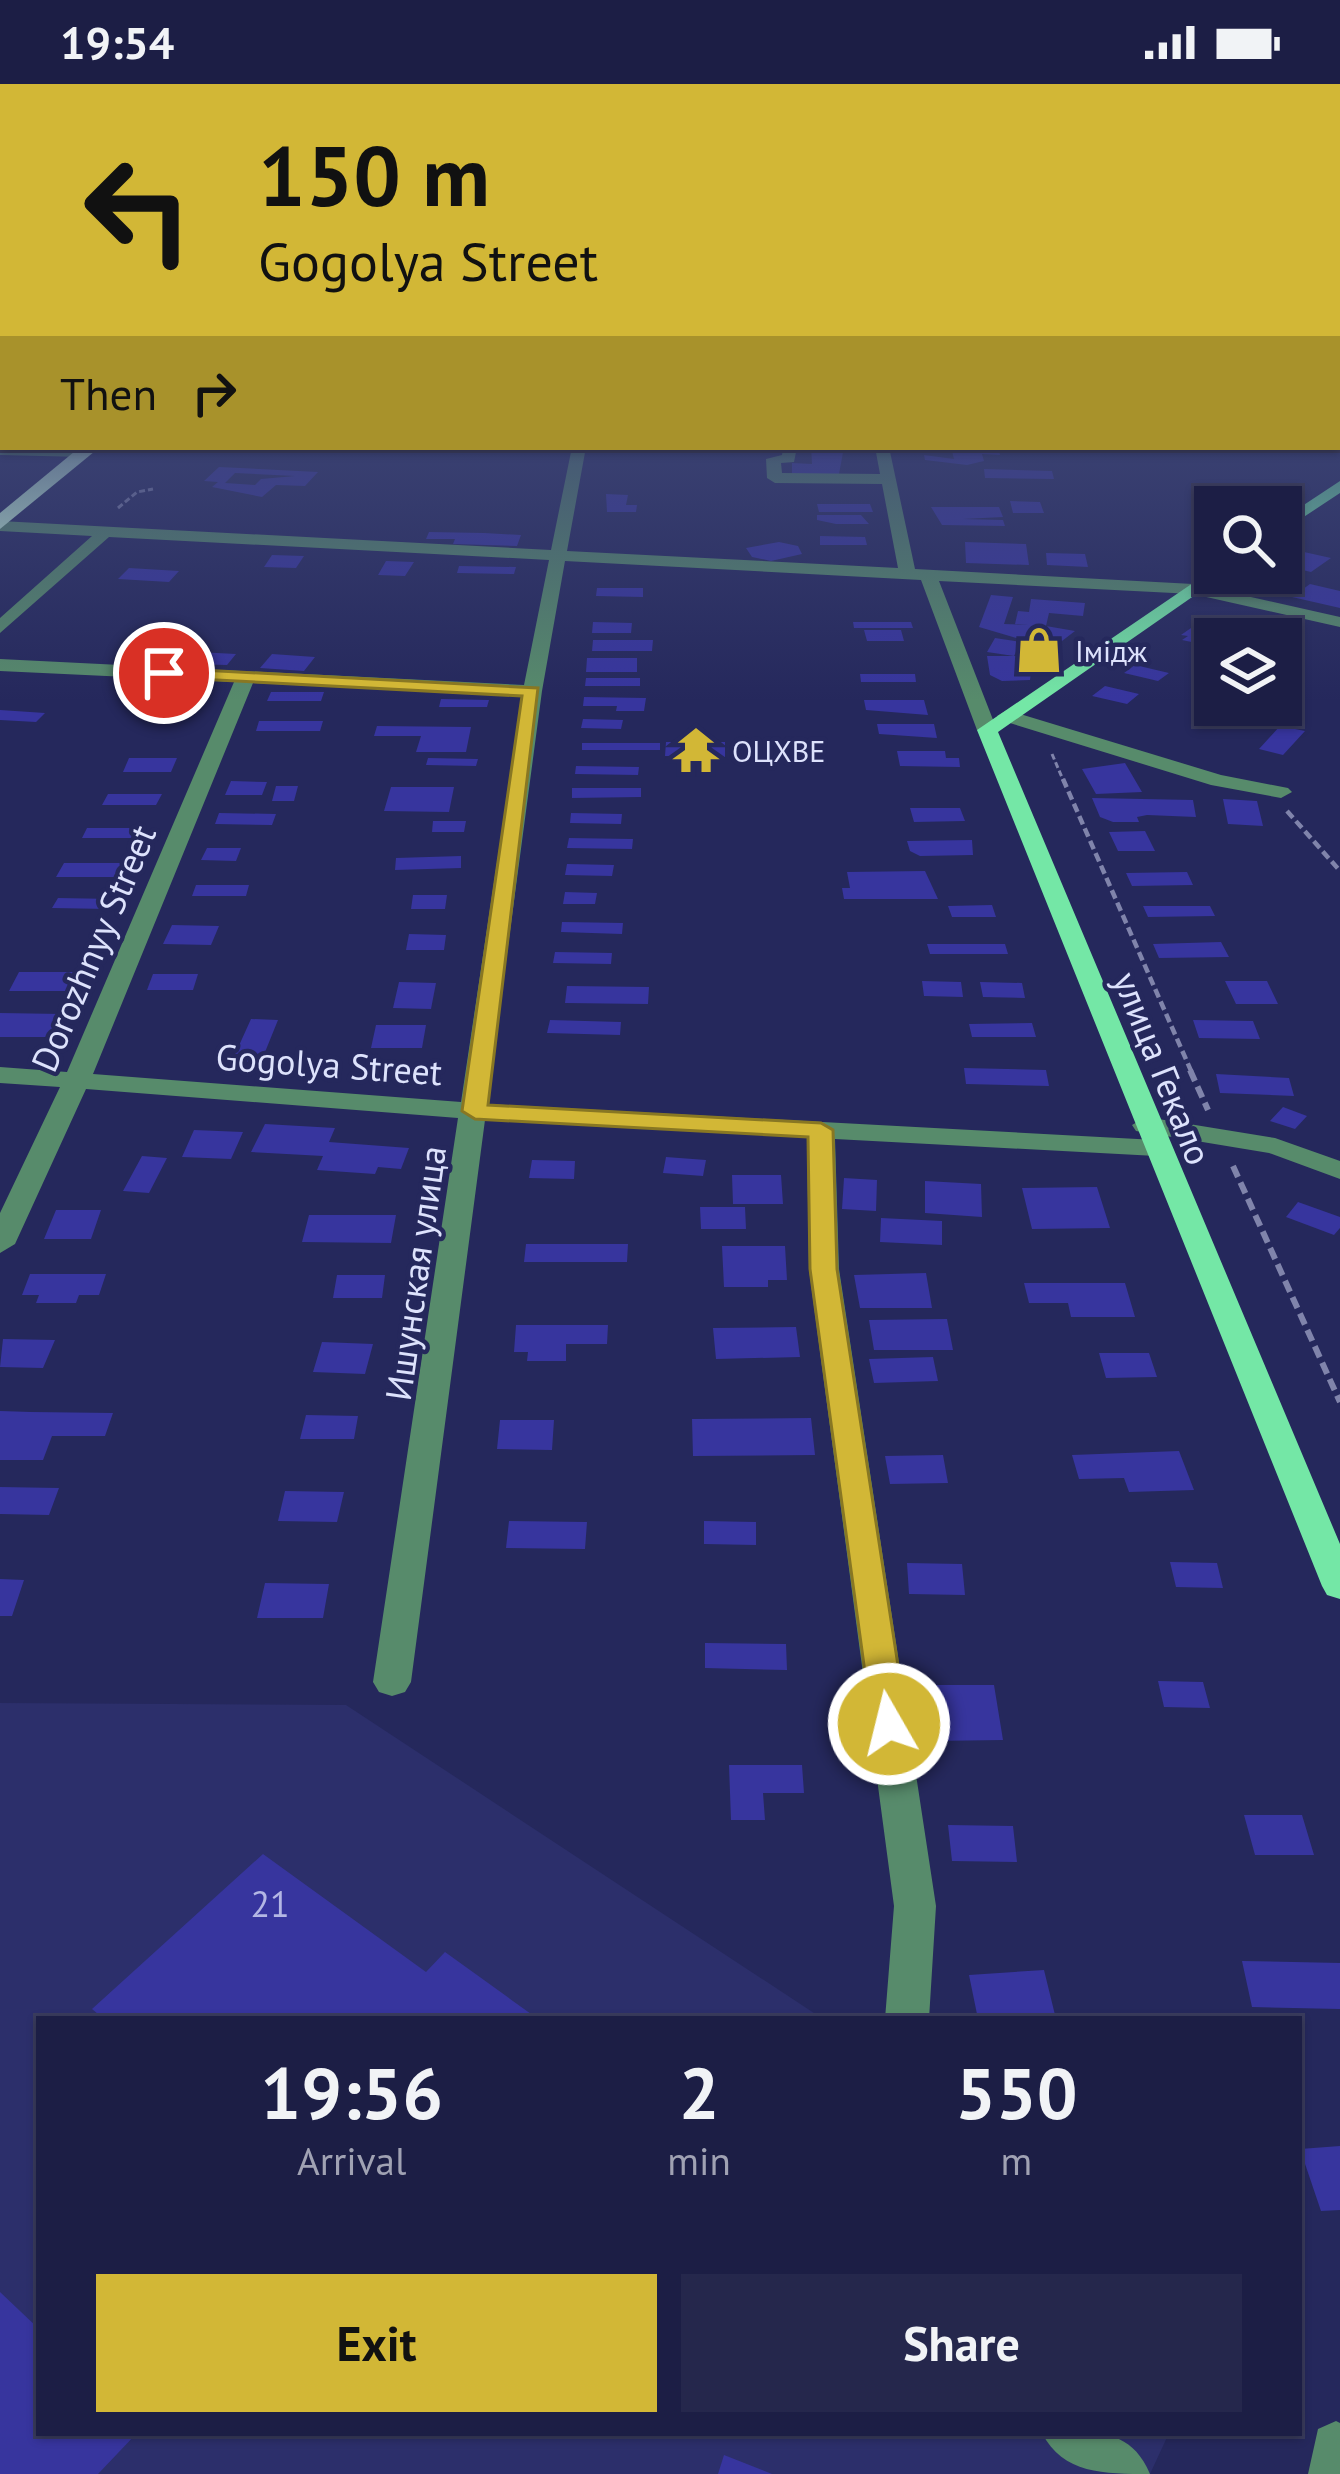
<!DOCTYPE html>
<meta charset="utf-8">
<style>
:root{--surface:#1c1e45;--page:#25274c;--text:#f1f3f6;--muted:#a0a2b3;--line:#3a3c5e;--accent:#d2b736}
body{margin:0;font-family:"PT Sans",sans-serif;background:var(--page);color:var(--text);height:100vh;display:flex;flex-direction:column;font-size:45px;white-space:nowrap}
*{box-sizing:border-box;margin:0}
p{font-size:39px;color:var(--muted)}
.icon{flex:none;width:66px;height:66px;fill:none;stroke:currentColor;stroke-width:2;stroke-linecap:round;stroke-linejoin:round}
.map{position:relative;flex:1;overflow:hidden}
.details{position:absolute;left:36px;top:1932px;width:1266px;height:420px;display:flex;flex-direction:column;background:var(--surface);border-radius:0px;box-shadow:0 3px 9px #0004,0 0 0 3px var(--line)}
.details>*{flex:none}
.top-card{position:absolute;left:0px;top:0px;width:1341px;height:366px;box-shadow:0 3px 9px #0004,0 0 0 3px var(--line);background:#d2b736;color:#111;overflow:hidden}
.buttons{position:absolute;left:1194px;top:402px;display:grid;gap:24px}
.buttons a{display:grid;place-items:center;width:108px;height:108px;border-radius:0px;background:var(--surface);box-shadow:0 3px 9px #0004,0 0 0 3px var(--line);font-size:60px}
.pin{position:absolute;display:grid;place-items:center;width:102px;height:102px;color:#fff;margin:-51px;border:6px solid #fff;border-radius:50%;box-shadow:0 3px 12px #0007}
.me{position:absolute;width:132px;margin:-66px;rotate:352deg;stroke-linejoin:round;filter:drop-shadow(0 0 9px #0008)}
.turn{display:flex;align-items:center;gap:42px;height:252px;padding:0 60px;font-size:54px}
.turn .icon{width:156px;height:156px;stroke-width:2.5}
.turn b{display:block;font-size:84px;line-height:102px}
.then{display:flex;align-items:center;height:114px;padding:0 60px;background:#0003;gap:24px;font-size:45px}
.eta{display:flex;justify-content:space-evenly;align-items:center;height:204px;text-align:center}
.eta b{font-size:72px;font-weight:600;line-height:84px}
.action{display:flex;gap:24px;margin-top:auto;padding:24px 60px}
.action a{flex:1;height:138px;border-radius:0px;background:var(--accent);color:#111;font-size:48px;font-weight:600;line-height:138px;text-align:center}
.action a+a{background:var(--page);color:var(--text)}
.status{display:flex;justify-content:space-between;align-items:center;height:84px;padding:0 60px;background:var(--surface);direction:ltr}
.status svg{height:33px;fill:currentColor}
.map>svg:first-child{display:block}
.built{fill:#2c2f6b}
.building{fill:#37359e;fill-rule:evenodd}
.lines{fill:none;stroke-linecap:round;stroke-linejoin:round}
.path-far2{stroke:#8084ab;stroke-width:3;stroke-dasharray:6 3;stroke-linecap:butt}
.path-far1{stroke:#8084ab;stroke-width:4.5;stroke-dasharray:9 4.5;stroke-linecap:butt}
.path{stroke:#8084ab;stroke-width:6;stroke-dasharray:12 6;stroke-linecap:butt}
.minor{fill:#578b6b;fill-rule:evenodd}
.major{fill:#74e7a6;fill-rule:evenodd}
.highway{fill:#c7f9d9;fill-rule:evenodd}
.route{fill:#d2b736;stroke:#887723;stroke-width:3}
.labels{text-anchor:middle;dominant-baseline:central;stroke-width:9;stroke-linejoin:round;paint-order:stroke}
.far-poi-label{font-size:30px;fill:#dde2fc;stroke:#25285c;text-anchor:start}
.street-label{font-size:36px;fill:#dde2fc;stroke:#25285c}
.near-number-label{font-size:36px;fill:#b4b7e4}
</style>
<div class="status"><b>19:54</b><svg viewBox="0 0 49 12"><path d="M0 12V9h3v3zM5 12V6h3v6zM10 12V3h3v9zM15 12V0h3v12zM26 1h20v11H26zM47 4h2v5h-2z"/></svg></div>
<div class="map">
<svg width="1340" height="2390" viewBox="0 0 1340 2390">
<rect width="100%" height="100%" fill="#25285c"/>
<path class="built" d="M0 1619 346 1621 823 1935H39V2349H1169L1150 2390H0Z"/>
<path class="building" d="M811 363H844L839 390H792V379L812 380Z
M951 363H998L1000 371 982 370 984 377 967 381 925 376 924 371 954 375Z
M219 383 318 388 305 402 276 401 262 413 212 403 218 398 204 397ZM235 389 295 392 261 395 255 401 225 399Z
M984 385 1052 387 1054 395 985 394Z
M606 410 628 411 626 421H637L636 428H607Z
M1010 417 1040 418 1044 429H1013Z
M817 420H870L873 428H819Z
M931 423H999L1003 433 963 435 1003 436 1005 442 942 441Z
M817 431H861L869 440H836L817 436Z
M429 448 484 449 521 451 517 462 453 460 455 455H426Z
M820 452 865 453 867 461H820Z
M779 458 798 462 802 470 771 477 752 473 746 464Z
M965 458 1026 460 1029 481 966 479Z
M1295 466 1331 474 1311 488 1281 481Z
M1046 469 1085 470 1088 483 1047 481Z
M272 471 304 472 296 484 264 483Z
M386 477 414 478 405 492 378 491Z
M459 482 516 483 514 490 457 489Z
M129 484 179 487 169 498 118 495Z
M1310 500 1340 507V524L1292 513Z
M597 504H643V513L596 512Z
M991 511 1013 513 1004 540 1029 541 1015 540 1018 527 1029 528 1031 515 1085 519 1083 532 1049 529 1046 542 1075 547 1032 580 1030 596 1002 597 990 591 987 572H1016L1033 559 979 543Z
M593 538 632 539 631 549H592Z
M853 538H911L913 544H854Z
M1191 544 1232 553 1231 555 1201 560 1182 556 1188 552 1181 551Z
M864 546H901L904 557H867Z
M995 554 1021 558 1014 572 987 568Z
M593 556H653L652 567H592Z
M198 568 236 570 227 581 189 580Z
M272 570 315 573 304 587 260 584Z
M587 574H637V588H586Z
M1135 581 1169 589 1158 597 1124 589Z
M860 590H915L916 598H861Z
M586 594H640V602H585Z
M1105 602 1139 610 1127 620 1092 612Z
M271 608H324L321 617H267Z
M584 613 646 614 644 627H616L617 622H583Z
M441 615 489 616 487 623H439Z
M864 616H924L928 631 866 626Z
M0 626 45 629 36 638 0 636Z
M583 635 623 636 621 645 581 644Z
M259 637H323L320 647H256Z
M877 640H934L937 654 879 650Z
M377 642 471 643 466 668H416L421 652H374Z
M1280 642 1305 647 1283 671 1259 665Z
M666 658H725V673L665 672Z
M582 659H660V666H582Z
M897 667H945L946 674H959L960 683 900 682Z
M129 674H177L171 688H123Z
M428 674 478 675 476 682 426 681Z
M1125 679 1142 708 1096 710 1082 685Z
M576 682 639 683 638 691 575 690Z
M231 697 267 698 262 711H225Z
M276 702H298L294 717H272Z
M391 703H454L449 728 384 727Z
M572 704H641V713L572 714Z
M108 710H162L156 721H102Z
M1092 714 1193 716 1196 733 1147 731 1137 733 1139 738H1113L1100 733Z
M1223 715 1257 717 1263 742 1228 740Z
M910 724H960L965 737 914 738Z
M219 729 276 730 272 741 215 740Z
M571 729 622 730 621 740 570 739Z
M433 737H466L464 748H432Z
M87 744H144L139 754H82Z
M1145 747 1155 767H1118L1109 748Z
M569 754 633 755 632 765 567 764Z
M972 756 973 771 920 772 910 767 907 757Z
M207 764H241L236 777 201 776Z
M461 772V784L395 786 396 774Z
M64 779H128L121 793H56Z
M567 780 614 781 612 792 565 791Z
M925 787 938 815H844L842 804H850L847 788Z
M1187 788 1193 801 1132 802 1126 789Z
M196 801H249L246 812H192Z
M565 808 597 809 595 820H563Z
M413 811H447L445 825H411Z
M58 814 114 815 108 825 52 824Z
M992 821 996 833H952L948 822Z
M1143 822H1210L1215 832 1148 833Z
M562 838 623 839 622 850 561 848Z
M172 841 219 842 211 861 163 860Z
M409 850 446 851 444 866H406Z
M1221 858 1229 873 1159 874 1153 860Z
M927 860H1005L1008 870H930Z
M555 868 612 869 611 880 553 879Z
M19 888H82L73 907H9Z
M153 890H198L193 906H147Z
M922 897 961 898 963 913 924 912Z
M1225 897H1267L1278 920H1236Z
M399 898 436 899 431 925 393 924Z
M980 898 1022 899 1025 914 983 913Z
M567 902 649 903 648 920 565 919Z
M0 929 62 930 52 953H0Z
M251 935 278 936 261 978 232 977Z
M550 936 621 938 620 951 547 949Z
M1193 936 1253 937 1260 955 1199 954Z
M1032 939 1036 953H972L969 940Z
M376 941H426L422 964H371Z
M964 984 1046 986 1049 1002 966 1000Z
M1216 990 1289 994 1294 1012 1220 1009Z
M1283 1023 1307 1032 1295 1045 1270 1037Z
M265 1040 335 1044 329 1058 409 1064 401 1085 378 1083 375 1090 317 1086 323 1072 251 1068Z
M194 1046 243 1048 231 1075 182 1073Z
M142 1072 167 1074 149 1109 123 1107Z
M666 1073 706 1076 703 1092 663 1089Z
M532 1076 575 1077 574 1095 529 1094Z
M732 1091H781L783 1120H733Z
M844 1094 877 1096 876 1127 842 1125Z
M925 1097 981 1100 982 1133 925 1129Z
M1097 1103 1110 1144 1032 1145 1022 1104Z
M1298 1118 1340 1133V1144L1334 1151 1286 1133Z
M700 1123H745L746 1145H701Z
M56 1126H101L91 1155H44Z
M309 1131H396L391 1159 302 1158Z
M881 1134 942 1137V1161L880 1158Z
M526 1160H628L627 1178H524Z
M722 1162H785L787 1196H768V1203H724Z
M926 1189 932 1224H860L854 1191Z
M30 1190H106L99 1211H79L76 1219H36L39 1211H22Z
M337 1191H385L382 1214H333Z
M1024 1199H1125L1135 1233H1071L1068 1219H1029Z
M947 1235 953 1266H874L869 1236Z
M516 1241H608L607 1260H566V1277H527L528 1268H514Z
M796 1243 800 1273 716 1275 713 1244Z
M3 1255 55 1256 43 1284 0 1283Z
M322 1258 373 1260 365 1290 313 1288Z
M1099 1269H1149L1157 1293 1106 1294Z
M933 1273 938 1297 874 1299 869 1275Z
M0 1327 31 1328 113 1329 105 1352H52L43 1376H0Z
M306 1331 358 1332 354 1355H300Z
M811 1334 815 1371 693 1372 692 1335Z
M500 1336H554L552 1366 497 1365Z
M1179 1367 1194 1406 1129 1408 1124 1394 1079 1395 1072 1371Z
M943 1371 948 1399 890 1400 885 1372Z
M0 1403 59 1404 49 1431 0 1430Z
M285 1407 344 1408 337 1438 278 1437Z
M509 1437 587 1438 585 1465 506 1464Z
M704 1437 756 1438V1461L704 1460Z
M1170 1478 1217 1479 1223 1504 1176 1503Z
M907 1479 962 1480 965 1511 909 1510Z
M0 1495 24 1496 12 1532H0Z
M265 1499 329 1500 323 1534H257Z
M705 1559 786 1560 787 1586 705 1584Z
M1158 1597 1203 1598 1210 1624 1164 1623Z
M924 1601H994L1003 1656 931 1657Z
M729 1681H802L804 1709H763L765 1736H731Z
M1244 1731H1302L1314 1771H1255Z
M948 1741 1013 1742 1017 1778 952 1777Z
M263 1770 426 1888 445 1868 538 1935H104L92 1925Z
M1242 1877 1340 1879V1925L1252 1923Z
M1044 1886 1056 1935H978L969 1891Z
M1340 2062V2126L1321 2127 1300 2065Z
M0 2208 39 2245V2349H137L98 2390H0Z
M724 2371 772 2390H718Z"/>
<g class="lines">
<path class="path-far2" d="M118 424 137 408 153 405
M1052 670 1064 698"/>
<path class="path-far1" d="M1063 695 1192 989
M1287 727 1340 787"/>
<path class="path" d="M1190 986 1208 1026
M1233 1082 1340 1318"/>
<path class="minor" d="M1338 319H1340L1338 328Z
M0 363 84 365 91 369 84 373 0 371Z
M572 363H586L567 467 898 484 882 400 775 399 767 394 766 375 782 371 783 363H797L794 378 781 379 782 389 880 390 875 363H889L915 485 1193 500 1340 533V543L1193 510 939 497 997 646 987 652 977 646 921 496 565 477 542 607 487 1020 1156 1056 1170 1064 1156 1072 835 1055 839 1185 936 1822 929 1935H885L894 1822 809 1185 807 1053 485 1036 411 1598 405 1608 392 1612 379 1608 373 1598 458 1034 86 1005 15 1160 0 1169V1129L60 1003 0 999V983L67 988 234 598 0 587V575L524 601 549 476 109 453 0 549V534L92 452 0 447V437L551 466ZM253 599 522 612 461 1018 93 990Z
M1007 626 1221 691 1288 704 1292 708 1281 714 1211 701 1000 636 997 632Z
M1146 1033 1275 1054 1340 1077V1095L1269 1069 1136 1047 1132 1041Z
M1336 2337 1340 2339V2390H1308L1318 2345Z
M1042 2349C1088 2349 1129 2340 1150 2390 1104 2390 1063 2390 1042 2349Z"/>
<path class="major" d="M1338 289H1340V297H1338Z
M1340 397V409L1281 448V436Z
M1215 484V489H1223L1221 493 998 648 1340 1460V1515L1327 1511 1322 1502 977 646Z"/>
<path class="highway" d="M80 363H100L0 445V429Z"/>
</g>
<linearGradient id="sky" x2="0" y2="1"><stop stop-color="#141633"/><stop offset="0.46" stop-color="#404878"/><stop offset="1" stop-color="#404878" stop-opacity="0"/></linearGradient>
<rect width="1340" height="617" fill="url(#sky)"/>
<path class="route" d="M164 584 538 604 488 1021 821 1039 833 1046 837 1185 907 1640 901 1649H877L872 1640 810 1185 808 1053 475 1035 462 1027 522 612 158 593Z"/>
<defs>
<symbol id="shop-bare" viewBox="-9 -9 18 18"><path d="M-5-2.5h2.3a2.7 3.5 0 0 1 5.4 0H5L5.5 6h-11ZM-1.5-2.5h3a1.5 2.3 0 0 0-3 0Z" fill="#d2b736" stroke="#25285c" stroke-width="2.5" paint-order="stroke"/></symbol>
<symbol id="temple-bare" viewBox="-9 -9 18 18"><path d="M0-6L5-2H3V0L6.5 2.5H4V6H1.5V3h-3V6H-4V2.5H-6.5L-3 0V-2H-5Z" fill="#d2b736" stroke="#25285c" stroke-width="2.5" paint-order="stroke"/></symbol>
</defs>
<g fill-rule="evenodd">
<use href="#shop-bare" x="1006" y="533" width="66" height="66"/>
<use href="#temple-bare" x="663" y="633" width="66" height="66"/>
</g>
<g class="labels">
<g class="far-poi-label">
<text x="1075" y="566">Імідж</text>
<text x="732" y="666">ОЦХВЕ</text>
</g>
<g class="street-label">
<text transform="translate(93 864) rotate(-67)">Dorozhnyy Street</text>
<text transform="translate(329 980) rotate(4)">Gogolya Street</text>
<text transform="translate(1163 984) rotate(68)">улица Гекало</text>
<text transform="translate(415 1189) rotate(-82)">Ишунская улица</text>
</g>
<g class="near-number-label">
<text x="270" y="1819">21</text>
</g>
</g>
</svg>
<div class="buttons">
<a><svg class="icon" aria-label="search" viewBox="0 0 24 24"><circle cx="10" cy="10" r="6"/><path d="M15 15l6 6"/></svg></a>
<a><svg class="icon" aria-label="layers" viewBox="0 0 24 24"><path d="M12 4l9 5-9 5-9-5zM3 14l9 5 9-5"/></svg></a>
</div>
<div class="pin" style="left:164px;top:589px;background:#d93025"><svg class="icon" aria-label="arrive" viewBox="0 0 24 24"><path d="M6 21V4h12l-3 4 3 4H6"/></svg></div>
<svg class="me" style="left:889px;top:1640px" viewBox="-20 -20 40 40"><circle r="17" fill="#d2b736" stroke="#fff" stroke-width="3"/><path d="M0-11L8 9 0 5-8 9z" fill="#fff"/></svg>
<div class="top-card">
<div class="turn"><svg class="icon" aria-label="left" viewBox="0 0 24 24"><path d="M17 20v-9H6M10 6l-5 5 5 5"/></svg><div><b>150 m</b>Gogolya Street</div></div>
<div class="then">Then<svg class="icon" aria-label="right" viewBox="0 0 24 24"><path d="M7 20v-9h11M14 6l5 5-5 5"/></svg></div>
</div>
<section class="details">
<div class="eta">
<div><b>19:56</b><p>Arrival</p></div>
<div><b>2</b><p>min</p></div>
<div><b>550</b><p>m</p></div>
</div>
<div class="action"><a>Exit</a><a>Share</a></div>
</section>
</div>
